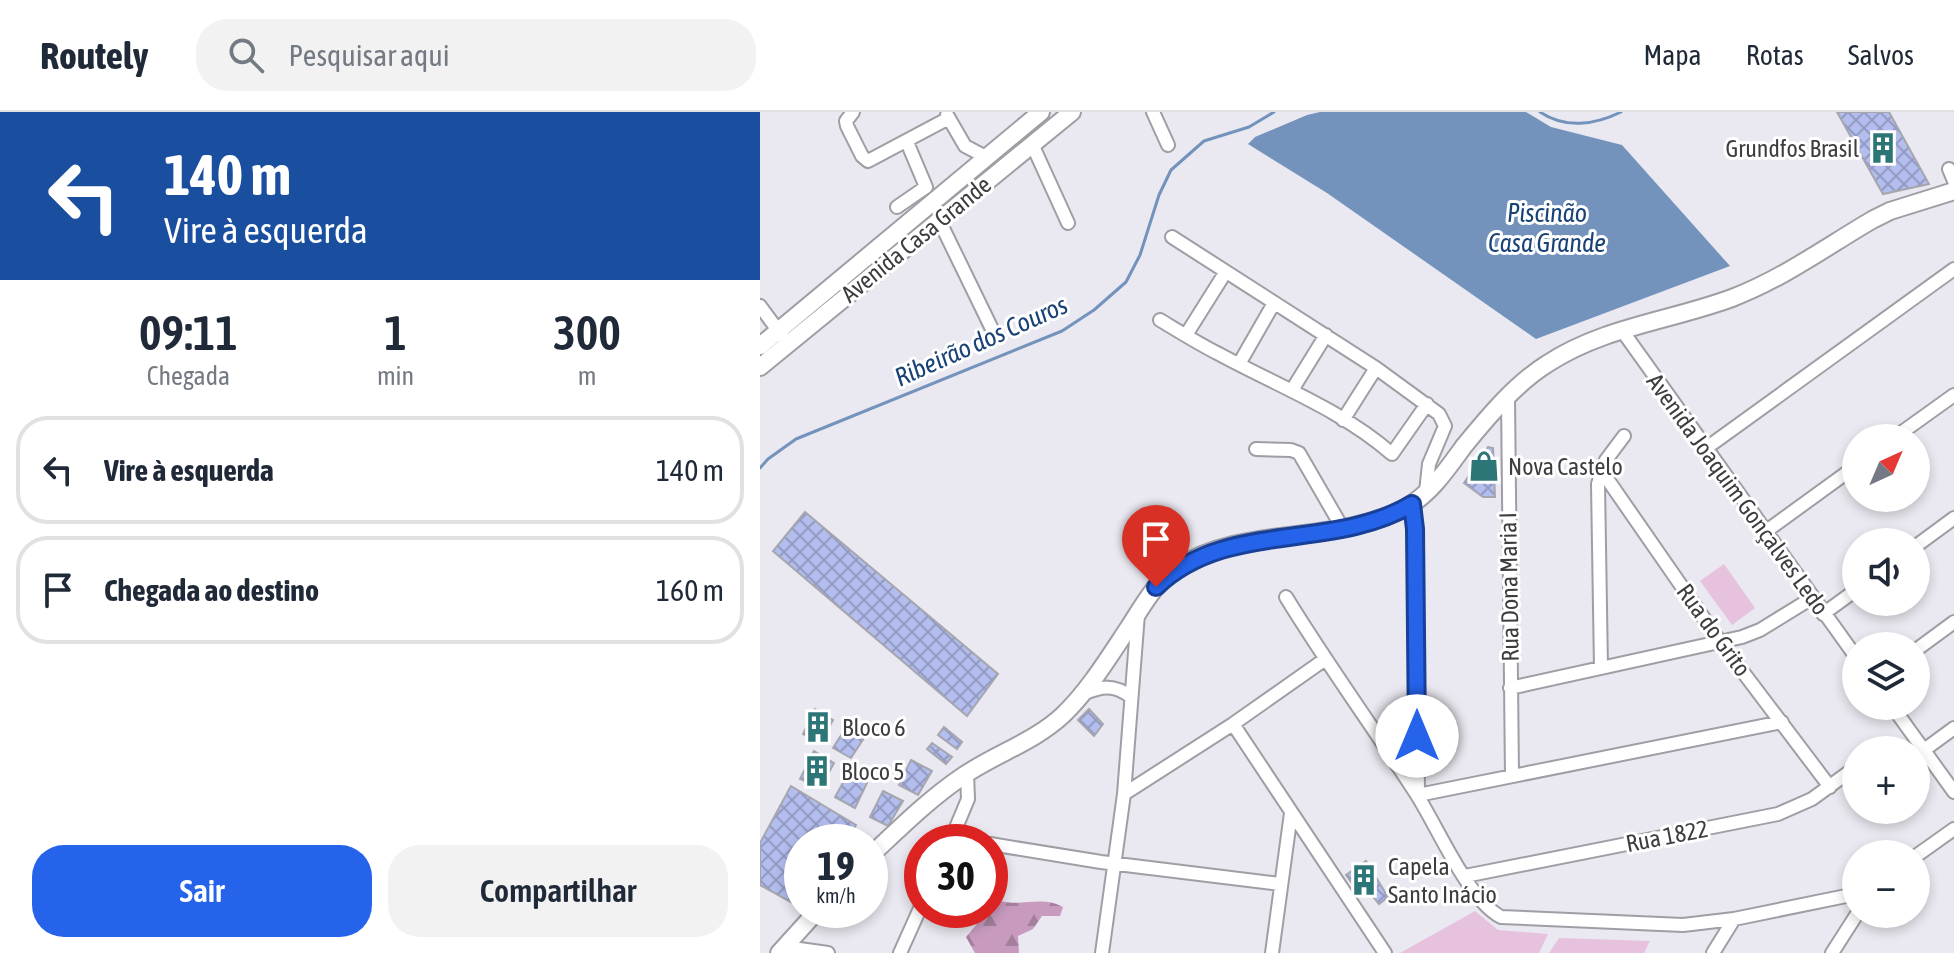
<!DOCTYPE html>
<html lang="pt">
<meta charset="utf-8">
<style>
:root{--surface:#fff;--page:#f2f2f3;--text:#1f2937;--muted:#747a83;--line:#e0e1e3;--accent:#2563eb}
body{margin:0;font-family:"Asap Condensed",sans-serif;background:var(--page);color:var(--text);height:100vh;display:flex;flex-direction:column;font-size:30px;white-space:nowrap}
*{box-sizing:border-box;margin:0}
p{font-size:26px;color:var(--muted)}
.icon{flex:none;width:44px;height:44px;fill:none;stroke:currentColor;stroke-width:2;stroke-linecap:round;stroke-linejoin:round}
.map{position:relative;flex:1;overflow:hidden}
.details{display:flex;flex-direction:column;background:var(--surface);width:760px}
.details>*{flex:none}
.hud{background:#1a4fa0;color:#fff;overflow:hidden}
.needle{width:52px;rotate:44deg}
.buttons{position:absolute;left:1082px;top:312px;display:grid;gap:16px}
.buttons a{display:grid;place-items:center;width:88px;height:88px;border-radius:50%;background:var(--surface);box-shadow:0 4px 12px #0003;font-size:40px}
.speed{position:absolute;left:24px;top:712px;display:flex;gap:16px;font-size:40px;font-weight:700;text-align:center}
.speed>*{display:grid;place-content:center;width:104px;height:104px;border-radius:50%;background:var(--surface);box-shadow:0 4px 12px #0003;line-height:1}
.speed small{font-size:20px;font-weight:400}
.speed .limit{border:12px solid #d22;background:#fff;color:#111}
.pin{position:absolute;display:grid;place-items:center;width:68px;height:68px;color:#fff;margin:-82px -34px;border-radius:50% 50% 50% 0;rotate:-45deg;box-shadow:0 0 8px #0007}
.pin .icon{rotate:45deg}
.me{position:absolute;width:88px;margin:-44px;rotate:0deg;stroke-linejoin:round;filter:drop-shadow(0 0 6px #0008)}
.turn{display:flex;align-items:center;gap:28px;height:168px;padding:0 32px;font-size:36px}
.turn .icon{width:104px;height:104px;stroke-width:2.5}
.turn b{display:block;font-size:56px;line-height:68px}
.eta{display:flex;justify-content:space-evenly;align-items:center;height:136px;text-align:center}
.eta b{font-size:48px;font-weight:600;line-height:56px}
.primary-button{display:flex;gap:16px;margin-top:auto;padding:16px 32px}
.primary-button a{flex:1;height:92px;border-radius:32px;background:var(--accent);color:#fff;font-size:32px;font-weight:600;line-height:92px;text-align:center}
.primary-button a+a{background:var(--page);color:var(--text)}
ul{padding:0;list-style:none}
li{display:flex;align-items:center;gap:24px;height:108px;margin:0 16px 12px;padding:0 16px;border:4px solid var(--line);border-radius:32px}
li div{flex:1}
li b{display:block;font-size:30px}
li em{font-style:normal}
header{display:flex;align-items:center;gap:48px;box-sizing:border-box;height:112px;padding:0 40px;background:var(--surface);border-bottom:2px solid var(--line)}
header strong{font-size:38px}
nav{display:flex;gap:44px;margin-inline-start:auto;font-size:28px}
.search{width:560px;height:72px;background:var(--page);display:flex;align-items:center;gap:20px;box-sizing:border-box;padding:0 28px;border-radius:32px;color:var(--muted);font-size:30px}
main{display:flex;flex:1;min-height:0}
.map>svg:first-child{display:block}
.green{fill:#e7c2de}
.forest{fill:url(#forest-firs)}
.water{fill:#7493bc}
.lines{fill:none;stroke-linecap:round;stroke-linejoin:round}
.stream{stroke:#7493bc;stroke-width:3}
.building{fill:url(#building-cross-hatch);stroke:#a5a6ae;stroke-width:2}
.minor-casing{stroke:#9f9ea5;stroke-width:16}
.major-casing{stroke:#9f9ea5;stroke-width:20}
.minor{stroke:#fff;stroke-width:12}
.major{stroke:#fff;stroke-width:16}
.route-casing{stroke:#184099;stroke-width:20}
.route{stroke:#2563eb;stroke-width:14}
.labels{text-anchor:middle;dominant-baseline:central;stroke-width:6;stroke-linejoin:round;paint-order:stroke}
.poi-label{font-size:24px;fill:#3d3c3f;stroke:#fff;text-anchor:start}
.street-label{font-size:24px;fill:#3d3c3f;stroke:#fff}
.water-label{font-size:26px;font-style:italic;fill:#194276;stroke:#fff}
</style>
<header>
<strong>Routely</strong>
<div class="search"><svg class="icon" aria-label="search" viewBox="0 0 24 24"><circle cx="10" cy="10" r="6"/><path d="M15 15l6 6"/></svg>Pesquisar aqui</div>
<nav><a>Mapa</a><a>Rotas</a><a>Salvos</a></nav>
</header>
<main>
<section class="details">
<div class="hud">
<div class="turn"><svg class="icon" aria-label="left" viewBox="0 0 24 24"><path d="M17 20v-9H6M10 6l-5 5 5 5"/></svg><div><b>140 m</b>Vire à esquerda</div></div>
</div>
<div class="eta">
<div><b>09:11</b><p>Chegada</p></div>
<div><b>1</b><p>min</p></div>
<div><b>300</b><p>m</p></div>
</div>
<ul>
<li><svg class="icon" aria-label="left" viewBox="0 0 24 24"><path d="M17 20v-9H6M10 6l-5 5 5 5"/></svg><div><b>Vire à esquerda</b></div><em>140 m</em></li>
<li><svg class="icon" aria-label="arrive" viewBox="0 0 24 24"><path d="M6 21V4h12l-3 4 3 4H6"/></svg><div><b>Chegada ao destino</b></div><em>160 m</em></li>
</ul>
<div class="primary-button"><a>Sair</a><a>Compartilhar</a></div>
</section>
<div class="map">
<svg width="1194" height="841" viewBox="0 0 1194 841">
<defs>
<pattern id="forest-firs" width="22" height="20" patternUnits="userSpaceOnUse" patternTransform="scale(2)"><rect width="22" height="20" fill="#c89bbe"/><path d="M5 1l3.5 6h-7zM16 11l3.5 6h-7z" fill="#a4809c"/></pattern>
<pattern id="building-cross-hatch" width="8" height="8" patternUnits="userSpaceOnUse" patternTransform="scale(2)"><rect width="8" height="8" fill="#b3bdee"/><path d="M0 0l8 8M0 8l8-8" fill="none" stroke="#939bc2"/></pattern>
</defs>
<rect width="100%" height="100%" fill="#eae8f0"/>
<path class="green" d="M964 452 995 496 972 513 940 469Z
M715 799 738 818 788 822 779 841H640Z
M799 826 890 829 884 841H789Z"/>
<path class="forest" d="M237 788C262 796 280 783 303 795L300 804H282L273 817 258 824 259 841H215L206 825Z"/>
<path class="water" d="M560 0H766L791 15 862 33 970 154 776 227 567 81 488 32 495 25 547 3Z"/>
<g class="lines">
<path class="stream" d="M780 0C805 17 835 13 861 0
M0 356 8 347 36 327 302 219 334 198 366 170 380 143 399 83 411 58 444 29 489 15 514 0"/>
</g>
<path class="building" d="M1077 0H1129L1169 72 1123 82Z
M728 335 733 336 735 385H723L704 371Z
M45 400 238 562 207 604 13 439Z
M55 597 73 608 60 631 43 622Z
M329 597 343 612 334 624 318 608Z
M87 614 106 623 91 646 73 636Z
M184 615 202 630 197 637 178 623Z
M172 631 192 645 186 652 167 637Z
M54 639 74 651 61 675 40 667Z
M151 648 172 659 158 683 139 673Z
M89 660 107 671 95 696 75 685Z
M31 674 96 713 86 730H42V788L38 794 0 773V731Z
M123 679 143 689 128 714 110 705Z
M606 749 628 785 619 792 603 772 597 778 586 763Z"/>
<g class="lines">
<defs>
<path id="minor" d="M93 0 86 9 87 14 102 44 108 49 189 6
M393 0 408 33
M187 3 205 34 226 45
M272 32 308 111
M1189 57 1194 69
M137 95 166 75 147 30
M179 108 231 215
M412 125 616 256 679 302 685 314 669 352 666 380
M0 194 28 232
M400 208C420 220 439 232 459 242 518 274 582 298 632 342L667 292
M861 217 1096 545
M426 223 465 161
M479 252 514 191
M532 278 566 223
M748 286 752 664
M583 308 616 256
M1134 326 1194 283
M496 337 531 338 539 341 583 417
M945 337 1194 157
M841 358 961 531 1070 675
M652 392 655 417 658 683 1022 610
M1005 420 1096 354
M1156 434 1194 406
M526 485C567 552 613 615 655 680 677 713 707 787 741 805L923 813 974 807 1096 782
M1063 502 1096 478
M1156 538 1194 510
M841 556 838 372 846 348 864 324
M750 576 982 525 1000 518 1052 486
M323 582C342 574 354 572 371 585
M1132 594 1194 680
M473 612 625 841
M1164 638 1194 616
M364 682 473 612 564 548
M192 726 219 730
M190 730 208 687 207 661
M230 732 341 750 520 772
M1156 744 1194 717
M705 764 1018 702 1052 687 1096 655
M25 835 68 841
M140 841 162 792
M342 841 364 682 378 502
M512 841 531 701
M953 841 974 807
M1072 841 1097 802"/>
<path id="major" d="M0 234 281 0
M0 255 312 0
M110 744C140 716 169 687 203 664 235 642 274 630 303 603 329 578 349 545 369 515 382 495 395 471 415 457 484 412 573 434 645 396 670 383 688 356 704 334 728 305 755 272 787 252 843 215 910 209 972 186 1022 167 1066 135 1112 108L1130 99 1194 79
M19 841 58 798"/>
</defs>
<use href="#minor" class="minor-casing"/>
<use href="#major" class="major-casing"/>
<use href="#minor" class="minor"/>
<use href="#major" class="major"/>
</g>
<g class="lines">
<defs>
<path id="route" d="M396 475C467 407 572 440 652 392L655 417 657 624"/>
</defs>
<use href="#route" class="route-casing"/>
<use href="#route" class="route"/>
</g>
<defs>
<symbol id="building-bare" viewBox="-9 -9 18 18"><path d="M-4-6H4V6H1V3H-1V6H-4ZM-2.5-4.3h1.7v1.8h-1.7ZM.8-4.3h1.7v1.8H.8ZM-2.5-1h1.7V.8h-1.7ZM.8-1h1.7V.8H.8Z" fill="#2c7678" stroke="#fff" stroke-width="2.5" paint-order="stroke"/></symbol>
<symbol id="shop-bare" viewBox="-9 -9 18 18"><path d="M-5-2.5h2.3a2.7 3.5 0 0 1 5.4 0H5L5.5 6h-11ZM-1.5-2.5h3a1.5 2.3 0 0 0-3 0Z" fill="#2c7678" stroke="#fff" stroke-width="2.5" paint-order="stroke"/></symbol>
</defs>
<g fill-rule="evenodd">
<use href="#building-bare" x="1101" y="14" width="44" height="44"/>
<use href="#shop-bare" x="702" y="332" width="44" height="44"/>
<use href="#building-bare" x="36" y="593" width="44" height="44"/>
<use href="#building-bare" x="35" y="637" width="44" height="44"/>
<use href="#building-bare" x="582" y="746" width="44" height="44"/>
</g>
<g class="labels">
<g class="poi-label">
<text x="1099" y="36" text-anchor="end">Grundfos Brasil</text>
<text x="748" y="354">Nova Castelo</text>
<text x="82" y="615">Bloco 6</text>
<text x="81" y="659">Bloco 5</text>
<text x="628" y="754">Capela<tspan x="628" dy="28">Santo Inácio</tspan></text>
</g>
<g class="street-label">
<text transform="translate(156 127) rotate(-39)">Avenida Casa Grande</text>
<text transform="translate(978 382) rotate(54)">Avenida Joaquim Gonçalves Ledo</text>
<text transform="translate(749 475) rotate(-91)">Rua Dona Maria I</text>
<text transform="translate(954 518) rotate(54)">Rua do Grito</text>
<text transform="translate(907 724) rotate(-11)">Rua 1822</text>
</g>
<g class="water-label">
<text x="787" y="101">Piscinão<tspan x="787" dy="30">Casa Grande</tspan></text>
<text transform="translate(221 229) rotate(-24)">Ribeirão dos Couros</text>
</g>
</g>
</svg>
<div class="buttons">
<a><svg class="needle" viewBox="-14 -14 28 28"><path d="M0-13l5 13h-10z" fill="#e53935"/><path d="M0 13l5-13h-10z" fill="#747a83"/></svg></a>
<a><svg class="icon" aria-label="sound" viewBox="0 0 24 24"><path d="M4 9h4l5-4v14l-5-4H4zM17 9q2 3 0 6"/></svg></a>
<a><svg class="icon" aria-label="layers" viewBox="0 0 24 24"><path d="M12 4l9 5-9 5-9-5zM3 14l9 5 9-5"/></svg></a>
<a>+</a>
<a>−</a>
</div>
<div class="speed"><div>19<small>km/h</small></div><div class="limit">30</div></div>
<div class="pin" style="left:396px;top:475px;background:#d93025"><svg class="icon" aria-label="arrive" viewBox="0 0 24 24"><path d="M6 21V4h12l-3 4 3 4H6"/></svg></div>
<svg class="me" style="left:657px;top:624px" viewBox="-20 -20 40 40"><circle r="19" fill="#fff"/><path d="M0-13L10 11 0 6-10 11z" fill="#2563eb"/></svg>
</div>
</main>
